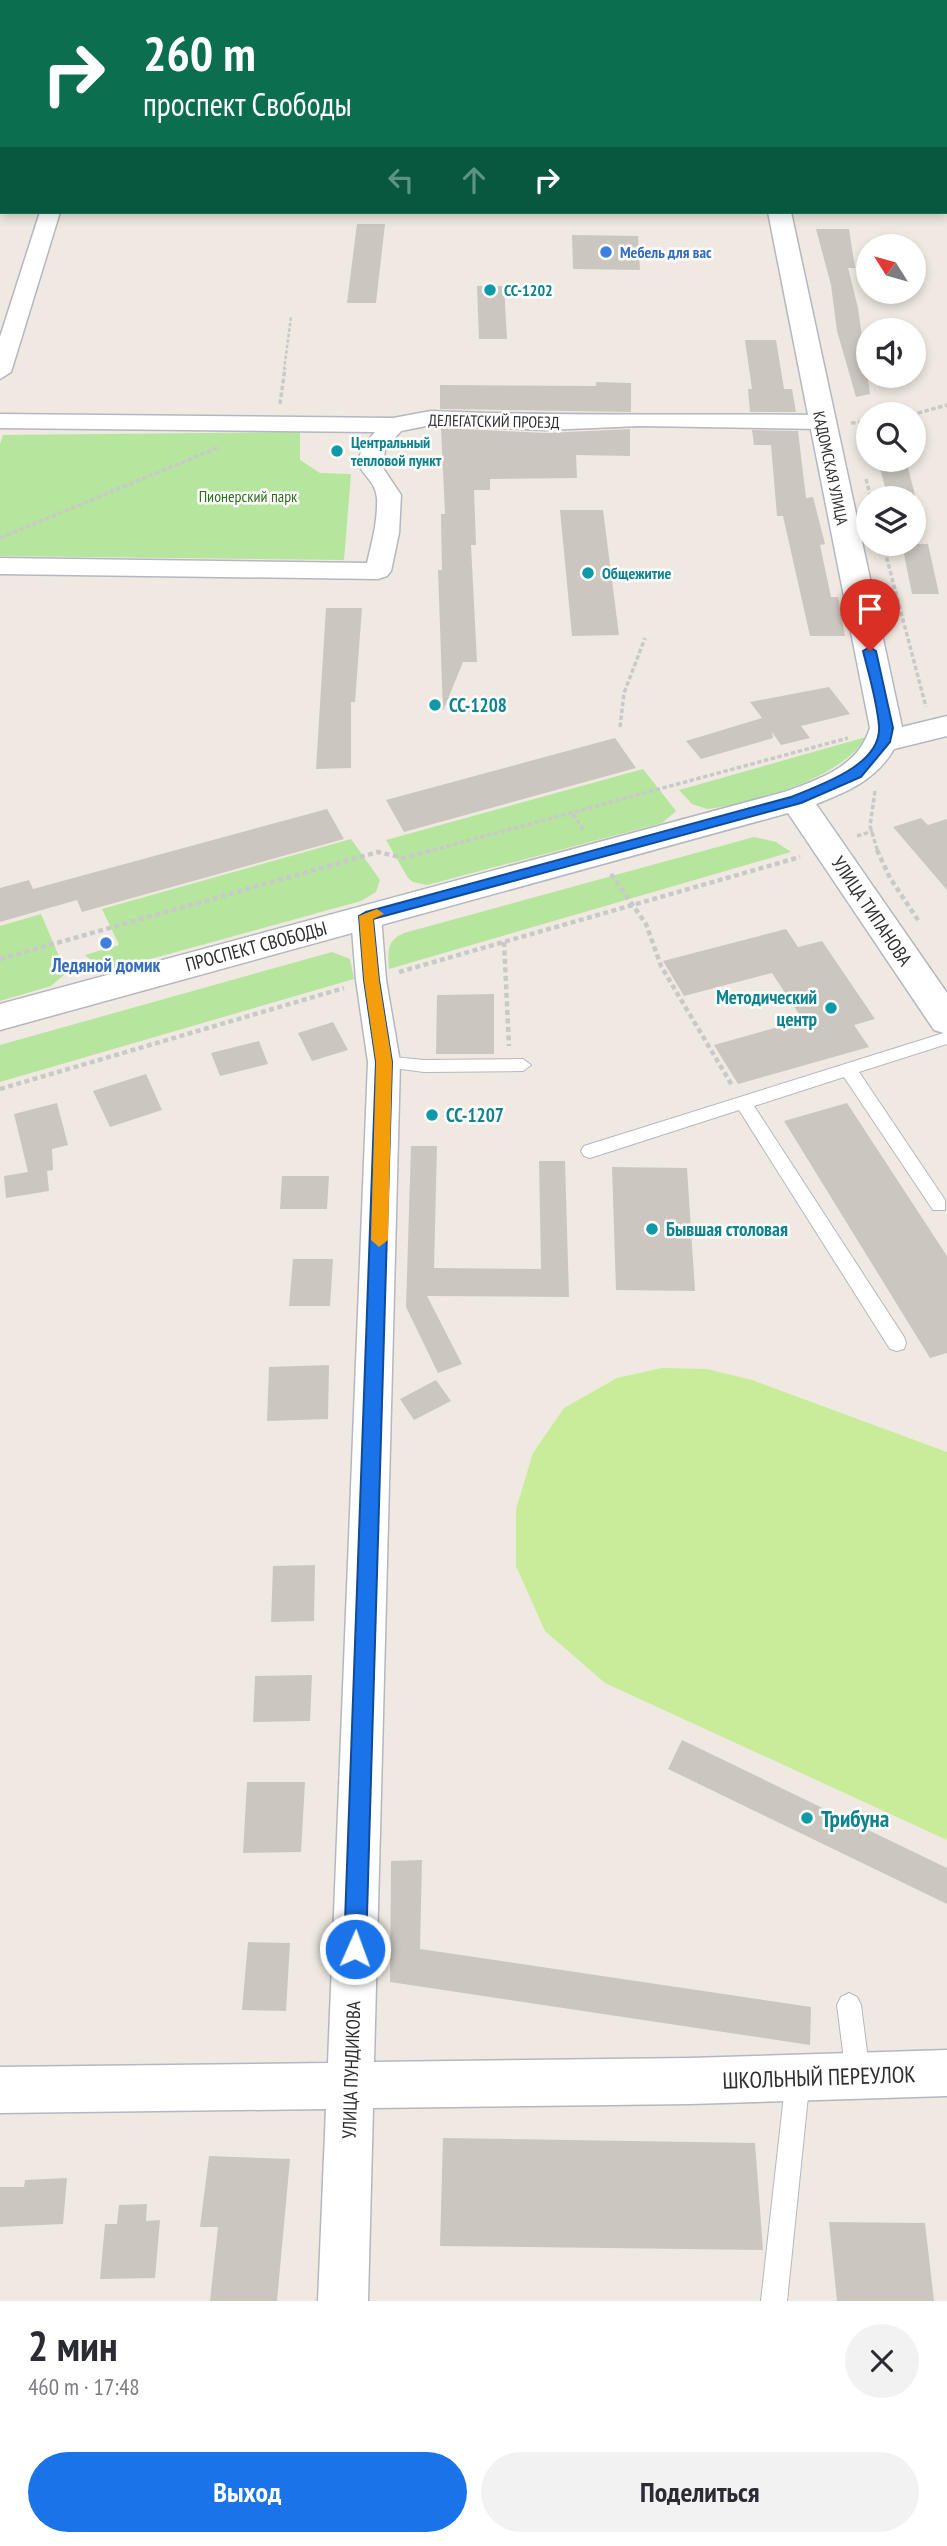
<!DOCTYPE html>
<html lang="ru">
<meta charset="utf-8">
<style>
:root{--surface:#fff;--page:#f2f2f3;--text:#2b2b33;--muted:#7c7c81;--accent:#1a73e8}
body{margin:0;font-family:"PT Sans Narrow",sans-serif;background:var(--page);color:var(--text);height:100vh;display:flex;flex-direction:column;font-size:26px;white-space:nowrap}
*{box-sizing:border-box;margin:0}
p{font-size:23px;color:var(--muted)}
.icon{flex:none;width:38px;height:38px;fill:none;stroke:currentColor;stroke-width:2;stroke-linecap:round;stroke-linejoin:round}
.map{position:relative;height:2301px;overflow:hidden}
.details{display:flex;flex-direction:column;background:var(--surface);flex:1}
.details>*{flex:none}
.banner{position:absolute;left:0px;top:0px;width:948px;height:214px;box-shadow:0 4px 10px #0003;background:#0b6e4f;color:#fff;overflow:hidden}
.needle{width:46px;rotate:307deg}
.fabs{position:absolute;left:856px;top:234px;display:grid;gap:14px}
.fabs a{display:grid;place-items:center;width:70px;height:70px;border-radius:50%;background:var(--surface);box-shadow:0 4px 10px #0003;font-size:35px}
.pin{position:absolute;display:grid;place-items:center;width:60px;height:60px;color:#fff;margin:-72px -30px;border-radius:50% 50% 50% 0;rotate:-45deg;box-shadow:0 0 7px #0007}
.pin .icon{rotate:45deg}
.me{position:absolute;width:77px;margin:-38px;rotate:2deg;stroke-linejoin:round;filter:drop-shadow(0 0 5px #0008)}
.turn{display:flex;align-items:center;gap:24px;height:147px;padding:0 28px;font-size:32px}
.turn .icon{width:91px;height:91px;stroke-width:2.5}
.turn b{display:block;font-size:49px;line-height:60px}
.lanes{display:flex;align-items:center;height:66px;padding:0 28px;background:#0003;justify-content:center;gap:35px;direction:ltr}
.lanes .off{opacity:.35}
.round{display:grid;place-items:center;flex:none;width:74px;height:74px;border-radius:37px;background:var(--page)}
.head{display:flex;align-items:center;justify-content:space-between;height:119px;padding:0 28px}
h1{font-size:42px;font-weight:800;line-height:52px}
.cta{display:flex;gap:14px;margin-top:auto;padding:14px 28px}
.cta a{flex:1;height:80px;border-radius:42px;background:var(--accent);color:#fff;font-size:28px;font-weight:800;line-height:80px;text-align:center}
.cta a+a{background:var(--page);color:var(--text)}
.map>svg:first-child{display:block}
.green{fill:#b6e59e}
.pitch{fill:#c9ec9a}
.building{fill:#cbc7bf}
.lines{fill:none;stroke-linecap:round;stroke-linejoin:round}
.lane-casing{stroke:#b4b7c1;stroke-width:2}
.street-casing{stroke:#b4b7c1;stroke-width:3}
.secondary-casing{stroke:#b4b7c1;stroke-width:3}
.path-far2{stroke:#c9c9c9;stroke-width:2.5;stroke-dasharray:3.5 2;stroke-linecap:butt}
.path-far1{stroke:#c9c9c9;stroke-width:3.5;stroke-dasharray:4.5 2.5;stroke-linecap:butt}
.path{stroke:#c9c9c9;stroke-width:4.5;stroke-dasharray:5 3.5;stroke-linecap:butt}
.lane{fill:#fff;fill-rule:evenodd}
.street{fill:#fff;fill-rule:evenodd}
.secondary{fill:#fff;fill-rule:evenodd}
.route{fill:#1a73e8;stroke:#114b97;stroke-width:2}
.slow{fill:#f59e0b}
.shop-dot{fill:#3f7fe0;stroke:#fff;stroke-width:2.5}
.culture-dot{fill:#0f9aa8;stroke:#fff;stroke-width:2.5}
.labels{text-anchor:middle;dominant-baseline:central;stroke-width:5;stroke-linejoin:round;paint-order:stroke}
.far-shop-label{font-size:16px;font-weight:bold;fill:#366cbe;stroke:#fff;text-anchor:start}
.far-culture-label{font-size:16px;font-weight:bold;fill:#0d838f;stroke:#fff;text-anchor:start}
.far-street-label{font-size:16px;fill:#2e2e2e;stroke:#fff}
.far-park-label{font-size:16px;fill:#2c6e1b;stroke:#fff}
.culture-label{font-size:19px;font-weight:bold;fill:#0d838f;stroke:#fff;text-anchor:start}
.street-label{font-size:19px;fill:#2e2e2e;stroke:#fff}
.shop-label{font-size:19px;font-weight:bold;fill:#366cbe;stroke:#fff}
.near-culture-label{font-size:23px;font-weight:bold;fill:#0d838f;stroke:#fff;text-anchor:start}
.near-street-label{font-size:23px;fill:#2e2e2e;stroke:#fff}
</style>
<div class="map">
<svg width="947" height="2301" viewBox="0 0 947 2301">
<rect width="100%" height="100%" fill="#efe9e1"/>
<path class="green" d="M300 432V460L320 473 351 474 344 560 0 556V444L3 435Z
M866 737C842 779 752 803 707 809L692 804 679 790Z
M643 769 676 811 662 823 427 885 413 882 408 878 386 840Z
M754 837 776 842 791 852 389 969C388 951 386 941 404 933Z
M351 839 380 880 376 892 361 901 114 969H100L85 955 119 945 102 909Z
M41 914 66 973 51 986 0 1001V926Z
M332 952 350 959 354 979 0 1082V1045Z"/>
<path class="pitch" d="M662 1368 707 1369 752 1380 947 1452V1840L605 1683 545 1631 516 1566V1509L533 1453 564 1408 617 1378Z"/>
<path class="building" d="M357 224H385L376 303H347Z
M816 229H849L855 268H848L858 308 870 394 856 397 837 331 831 285Z
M572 235 638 236 640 270 573 269Z
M477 286H504L507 339H479Z
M745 340H776L784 389H792L796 412H750L748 389H752Z
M596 382 631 383V412L440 409V385L596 386Z
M441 428 546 433 630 429V456L576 455 577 478 490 479V490H474L476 545H471L477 662H463L443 711 438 570H442L441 514H445Z
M752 430 798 431 806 498 813 497 825 544 820 545 831 597H838L845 636H810L783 516H777L771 445H754Z
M878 460H906L916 499H888Z
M560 510H603L619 635 572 636Z
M902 544H928L939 594H912Z
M326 608H362L355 702H351V768L316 769Z
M829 687 850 714 801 726 810 738 781 745 772 732 773 738 701 759 686 741 762 718 750 702Z
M615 738 636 768 404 832 386 800Z
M327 809 344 839 82 912 77 900 0 922V888L29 880 33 889Z
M921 818 928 825 947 819V890L893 827Z
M786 929 798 947 822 941 875 1019 854 1025 869 1047 738 1084 714 1045 803 1020 772 973 684 996 663 961Z
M494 994V1054H436L437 995Z
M333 1022 348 1050 312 1061 298 1033Z
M259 1041 268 1064 220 1076 211 1053Z
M146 1074 162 1110 110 1127 93 1091Z
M57 1103 68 1145 52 1149 53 1170 47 1171 49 1191 6 1198 4 1176 28 1172 14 1114Z
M847 1103 947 1256V1353L930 1358 784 1121Z
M411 1146H437L434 1268 541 1269 539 1161H565L569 1297 427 1296 462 1364 438 1373 406 1307Z
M612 1167 687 1168 695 1291 616 1290Z
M282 1176H329L327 1209H280Z
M293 1259H333L330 1306H289Z
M329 1365 328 1419 267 1421 269 1367Z
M436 1380 451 1401 414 1420 400 1399Z
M315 1565 314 1621 271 1622 273 1566Z
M312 1675 310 1721 253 1722 255 1676Z
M682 1740 947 1868V1904L668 1769Z
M247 1782H305L301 1852 243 1853Z
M422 1860 420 1949 811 2007 810 2045 390 1982 391 1861Z
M248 1942 290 1943 286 2011 242 2010Z
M443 2138 755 2143 763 2250 440 2246Z
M209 2156 290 2159 277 2301H210L218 2227H200Z
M67 2178 63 2224 0 2227V2187H24L25 2180Z
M147 2204 146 2221 160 2220 155 2278 100 2279 105 2224H117L119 2205Z
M829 2222 925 2223 934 2301H837Z"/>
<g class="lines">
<defs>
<path id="lane" d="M947 1032V1044L859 1072 945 1200V1210H933L844 1077 754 1106 904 1337 906 1343 904 1349 897 1351 890 1349 739 1110 590 1158 584 1156 581 1151 584 1146Z
M384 1056 424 1060 523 1059 531 1065 523 1071 424 1072 378 1066 376 1062Z
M849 1993 857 1997 861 2005 870 2075 867 2084 858 2087 849 2084 846 2075 837 2005 841 1997Z
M798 2065 807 2068 810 2077 787 2301H761L786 2077 789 2068Z"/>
<path id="street" d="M98 0H116V2H98Z
M740 0H758L740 2Z
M40 212H60L11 372 0 379V337Z
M431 411C561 417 691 413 821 415L832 422 821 429 640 426 546 430 431 425 401 431 385 449 383 468 401 495 399 533 391 571 387 576 378 579 0 574V558L367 563C372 542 378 520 377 498 375 470 339 473 375 432L0 428V414L393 418Z
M366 906 377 909 381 916 386 980 400 1062 374 2062 690 2058 947 2050V2096L690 2104 373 2108 368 2301H318L326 2109 0 2113V2067L328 2063 368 1062 356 980 351 916 355 909Z"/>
<path id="secondary" d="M0 160H2V174H0Z
M768 212H791L902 727 947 716V736L894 749C876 780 847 792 816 804L947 993V1034L934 1030 788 813 0 1030V1004L784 792C820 779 858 767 870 728Z"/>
</defs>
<use href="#lane" class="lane-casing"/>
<use href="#street" class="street-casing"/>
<use href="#secondary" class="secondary-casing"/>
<path class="path-far2" d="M848 2 855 0
M284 370 291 317"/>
<path class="path-far1" d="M280 404 285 368
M911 415 947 405
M851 423 868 422
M866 479 871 499
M0 538 219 447
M883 544 926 707
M620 727 624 693 645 638
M875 791 870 826 878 852
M573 814 584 831
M857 836 873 831
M426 852 848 738"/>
<path class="path" d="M877 850 890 878 920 923
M611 874 646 924 661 966 733 1087
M504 942 509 1046
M0 959 378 852 404 858 432 850
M399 972 800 857
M0 1089 344 988"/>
<use href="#lane" class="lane"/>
<use href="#street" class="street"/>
<use href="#secondary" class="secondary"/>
</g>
<path class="route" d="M870 647 876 651 893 728 890 742 861 777 801 803 373 919 379 980 392 1062 366 1949 362 1956 355 1959 347 1956 344 1949 376 1062 364 980 359 916 366 912 791 797C820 785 882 765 879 726 877 701 869 675 863 651Z"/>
<path class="slow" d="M377 909 384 914 373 919 379 980 392 1062 388 1240 379 1247 371 1240 376 1062 364 980 359 916Z"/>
<g class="shop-dot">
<circle cx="606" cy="252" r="7"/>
<circle cx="106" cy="943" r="7"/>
</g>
<g class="culture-dot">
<circle cx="490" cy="290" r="7"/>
<circle cx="337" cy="451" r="7"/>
<circle cx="588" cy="573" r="7"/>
<circle cx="435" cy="705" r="7"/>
<circle cx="831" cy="1008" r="7"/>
<circle cx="432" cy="1115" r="7"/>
<circle cx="652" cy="1229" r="7"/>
<circle cx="807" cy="1818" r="7"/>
</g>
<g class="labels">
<g class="far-shop-label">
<text x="620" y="252">Мебель для вас</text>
</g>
<g class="far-culture-label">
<text x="504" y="290">СС-1202</text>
<text x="351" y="442">Центральный<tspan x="351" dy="18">тепловой пункт</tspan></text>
<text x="602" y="573">Общежитие</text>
</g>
<g class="far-street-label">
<text transform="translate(494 421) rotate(1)">ДЕЛЕГАТСКИЙ ПРОЕЗД</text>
<text transform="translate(831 468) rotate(78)">КАДОМСКАЯ УЛИЦА</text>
</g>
<g class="far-park-label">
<text x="248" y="496">Пионерский парк</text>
</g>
<g class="culture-label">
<text x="449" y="705">СС-1208</text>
<text x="817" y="997" text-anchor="end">Методический<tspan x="817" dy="22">центр</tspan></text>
<text x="446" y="1115">СС-1207</text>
<text x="666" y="1229">Бывшая столовая</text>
</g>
<g class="street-label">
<text transform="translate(872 911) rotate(56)">УЛИЦА ТИПАНОВА</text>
<text transform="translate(256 946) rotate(-15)">ПРОСПЕКТ СВОБОДЫ</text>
<text transform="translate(351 2070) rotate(-88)">УЛИЦА ПУНДИКОВА</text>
</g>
<g class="shop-label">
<text x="106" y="965">Ледяной домик</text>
</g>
<g class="near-culture-label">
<text x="821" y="1818">Трибуна</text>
</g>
<g class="near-street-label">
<text transform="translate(819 2077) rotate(-2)">ШКОЛЬНЫЙ ПЕРЕУЛОК</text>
</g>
</g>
</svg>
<div class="fabs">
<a><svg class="needle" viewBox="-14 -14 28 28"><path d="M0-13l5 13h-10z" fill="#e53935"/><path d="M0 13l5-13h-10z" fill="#7c7c81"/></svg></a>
<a><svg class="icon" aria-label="sound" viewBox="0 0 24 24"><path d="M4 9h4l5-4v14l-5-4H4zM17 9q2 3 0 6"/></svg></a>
<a><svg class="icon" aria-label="search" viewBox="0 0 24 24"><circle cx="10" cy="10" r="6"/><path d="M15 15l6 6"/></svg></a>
<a><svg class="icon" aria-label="layers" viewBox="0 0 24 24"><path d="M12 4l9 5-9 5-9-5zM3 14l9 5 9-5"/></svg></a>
</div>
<div class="pin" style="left:870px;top:651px;background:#d93025"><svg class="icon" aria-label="arrive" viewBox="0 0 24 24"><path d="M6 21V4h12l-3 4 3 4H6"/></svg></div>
<svg class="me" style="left:355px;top:1949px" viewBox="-20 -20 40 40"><circle r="17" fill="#1a73e8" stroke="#fff" stroke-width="3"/><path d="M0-11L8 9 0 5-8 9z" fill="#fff"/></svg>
<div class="banner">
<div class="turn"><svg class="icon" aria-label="right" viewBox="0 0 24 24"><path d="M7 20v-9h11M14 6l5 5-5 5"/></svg><div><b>260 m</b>проспект Свободы</div></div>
<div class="lanes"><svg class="icon off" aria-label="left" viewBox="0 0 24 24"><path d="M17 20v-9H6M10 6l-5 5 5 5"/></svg><svg class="icon off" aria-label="ahead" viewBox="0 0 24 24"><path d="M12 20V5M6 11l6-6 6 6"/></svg><svg class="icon" aria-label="right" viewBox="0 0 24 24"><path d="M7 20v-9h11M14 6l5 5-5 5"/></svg></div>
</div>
</div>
<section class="details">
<div class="head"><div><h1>2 мин</h1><p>460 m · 17:48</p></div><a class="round"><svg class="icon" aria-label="close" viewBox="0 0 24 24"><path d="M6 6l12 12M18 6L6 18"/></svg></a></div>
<div class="cta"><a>Выход</a><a>Поделиться</a></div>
</section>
